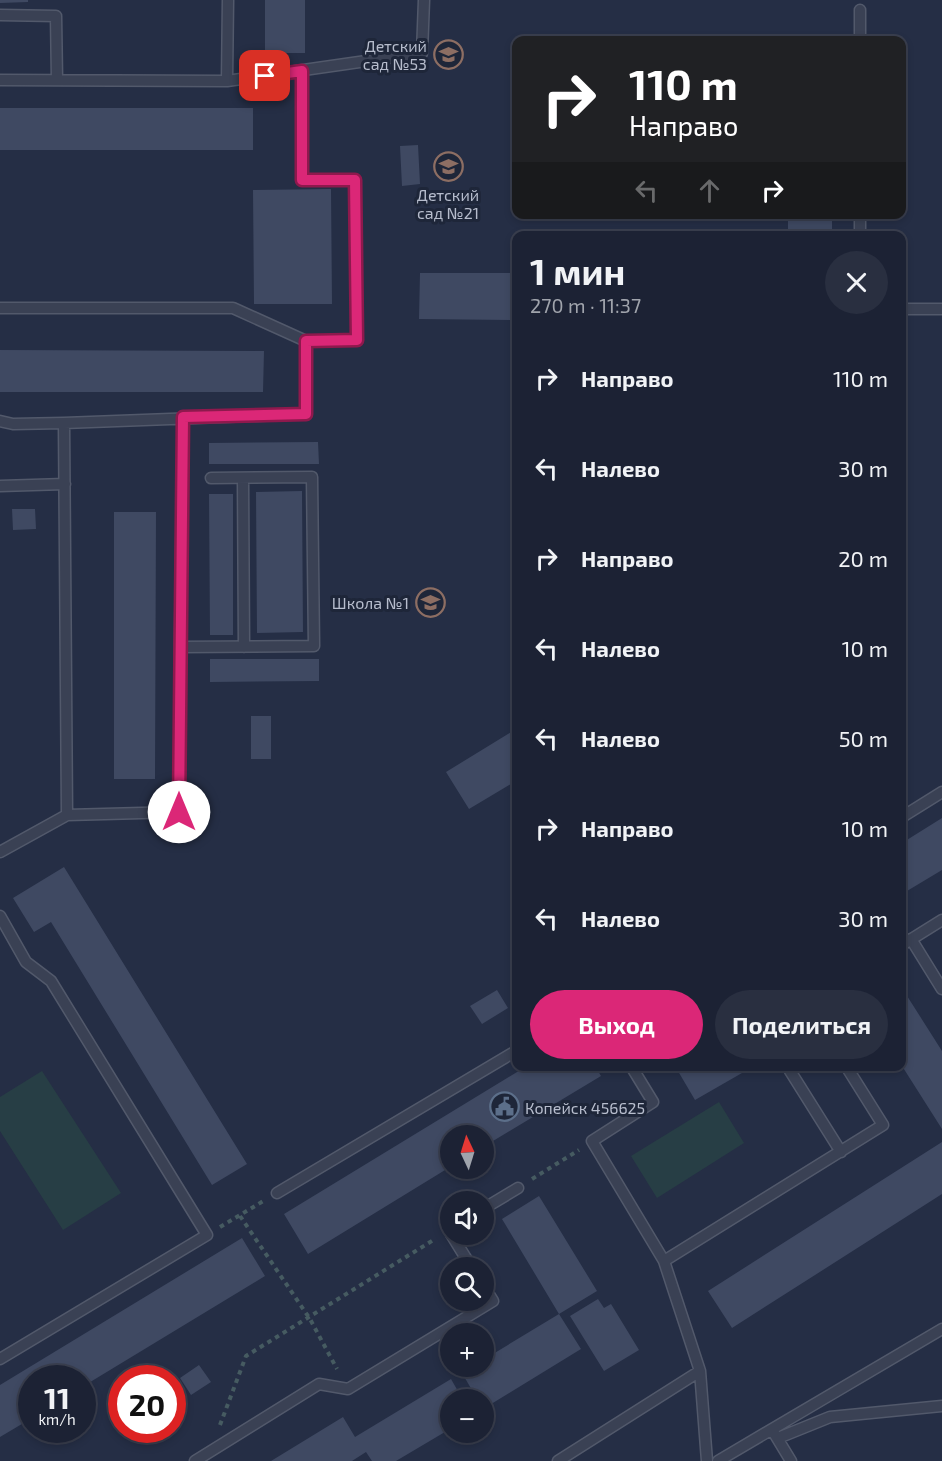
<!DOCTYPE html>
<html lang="ru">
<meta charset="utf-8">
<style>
:root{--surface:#1c2234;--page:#292f40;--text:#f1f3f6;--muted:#a0a4ac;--line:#3a3f4f;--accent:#db2777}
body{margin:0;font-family:"Exo 2",sans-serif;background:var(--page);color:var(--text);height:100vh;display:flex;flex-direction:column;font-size:22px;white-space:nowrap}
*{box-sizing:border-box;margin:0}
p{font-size:20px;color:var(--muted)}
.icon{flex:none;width:33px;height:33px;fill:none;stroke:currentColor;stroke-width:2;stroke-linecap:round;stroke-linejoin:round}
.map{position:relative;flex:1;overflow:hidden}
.sheet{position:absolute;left:512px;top:231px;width:394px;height:840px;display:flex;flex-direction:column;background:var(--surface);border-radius:12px;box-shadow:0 3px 9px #0003,0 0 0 2px var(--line)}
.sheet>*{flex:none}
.hud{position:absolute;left:512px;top:36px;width:394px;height:183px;border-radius:12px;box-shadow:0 3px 9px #0003,0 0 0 2px var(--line);background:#202124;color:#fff;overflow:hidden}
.needle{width:39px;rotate:356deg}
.fabs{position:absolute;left:440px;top:1125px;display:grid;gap:12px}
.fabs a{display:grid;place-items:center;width:54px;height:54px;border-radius:50%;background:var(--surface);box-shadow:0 3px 9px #0003,0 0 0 2px var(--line);font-size:30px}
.speed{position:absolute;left:18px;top:1365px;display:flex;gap:12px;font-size:30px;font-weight:700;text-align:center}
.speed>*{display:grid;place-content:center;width:78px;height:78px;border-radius:50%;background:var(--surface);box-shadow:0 3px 9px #0003,0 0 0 2px var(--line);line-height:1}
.speed small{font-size:15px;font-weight:400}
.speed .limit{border:9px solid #d22;background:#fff;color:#111}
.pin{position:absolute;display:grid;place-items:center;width:51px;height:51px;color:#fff;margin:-26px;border-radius:12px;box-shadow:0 3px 9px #0006}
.me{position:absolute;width:66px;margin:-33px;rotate:0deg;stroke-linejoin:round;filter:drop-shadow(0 0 4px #0008)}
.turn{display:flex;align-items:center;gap:21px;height:126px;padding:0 18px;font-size:27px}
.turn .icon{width:78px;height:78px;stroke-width:2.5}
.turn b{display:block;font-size:42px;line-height:51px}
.lanes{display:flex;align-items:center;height:57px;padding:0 18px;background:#0003;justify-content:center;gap:30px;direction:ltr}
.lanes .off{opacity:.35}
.round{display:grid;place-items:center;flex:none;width:63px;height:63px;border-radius:32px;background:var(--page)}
.summary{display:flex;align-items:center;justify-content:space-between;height:102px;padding:0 18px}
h1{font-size:36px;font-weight:700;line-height:45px}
.primary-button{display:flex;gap:12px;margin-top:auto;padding:12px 18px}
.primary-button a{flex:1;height:69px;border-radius:36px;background:var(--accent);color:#fff;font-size:24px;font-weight:700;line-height:69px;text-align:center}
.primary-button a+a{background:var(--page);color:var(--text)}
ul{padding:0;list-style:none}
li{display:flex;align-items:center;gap:18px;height:90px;padding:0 18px}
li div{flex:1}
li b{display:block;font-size:22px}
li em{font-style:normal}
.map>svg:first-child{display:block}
.grass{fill:#273e45}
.building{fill:#3f4962}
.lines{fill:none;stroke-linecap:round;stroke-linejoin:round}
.service-casing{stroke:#52596b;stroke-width:13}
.path{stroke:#465b61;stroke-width:4;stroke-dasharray:4.5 4.5;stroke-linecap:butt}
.service{stroke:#3a4154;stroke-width:10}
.route-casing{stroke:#8e194d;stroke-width:15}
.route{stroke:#db2777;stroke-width:10}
.labels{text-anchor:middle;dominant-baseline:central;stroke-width:6;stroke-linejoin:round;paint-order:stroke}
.poi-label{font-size:16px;fill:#b7bdcd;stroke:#1e2639;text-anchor:end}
</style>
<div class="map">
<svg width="942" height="1461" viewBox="0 0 942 1461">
<rect width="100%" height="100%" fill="#252e45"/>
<path class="grass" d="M42 1071 121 1193 63 1230 0 1131V1097Z
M719 1102 744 1143 657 1198 631 1156Z"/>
<path class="building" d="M0 0H28V2L0 3Z
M265 0H305V53H265Z
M0 108H253V150H0Z
M418 145 420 184 402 186 400 146Z
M331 189 332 304H254L253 190Z
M788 214H832V236H788Z
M420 273H516V320L419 319Z
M0 350 264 351 263 392H0Z
M318 442 319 464H209V443Z
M302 491 303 632 257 633 256 492Z
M209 494H233V635H210Z
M12 509H35L36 529 13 530Z
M114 512H156L155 779H114Z
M210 659H319V681L210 682Z
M251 716H271V759H251Z
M516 729V781L469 809 446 772Z
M942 818V870L902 894V843Z
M64 867 247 1164 212 1185 51 922 34 932 13 898Z
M902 988 942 1051V1129L902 1066Z
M497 990 508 1008 482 1024 470 1006Z
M527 1066H595L601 1076 483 1147V1136H450V1167L308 1254 284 1214Z
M675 1066H738L742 1073 695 1100Z
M942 1142V1194L732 1328 708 1291Z
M539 1196 597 1291 559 1314 502 1219Z
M242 1238 265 1276 82 1387V1378H32V1418L0 1437V1385Z
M598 1299 604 1308 611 1304 639 1350 604 1371 570 1316Z
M559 1314 581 1349 483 1409V1400H472L476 1397 462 1373 473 1366H483V1360Z
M199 1365 211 1382 191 1395 180 1378Z
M451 1379 463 1400H450V1429L396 1461H372L366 1452 352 1461H271L343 1417 355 1437Z"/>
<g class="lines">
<defs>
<path id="service" d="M860 10V40
M0 15 56 16 57 80
M0 80 227 81 228 0
M227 81 422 53 424 0
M860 214V236
M0 308H233L306 341 357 340 355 180H302V71
M902 309H942
M183 417 180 647 314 646 312 477 211 478
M0 421 13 424 64 423 306 414V341
M243 478 244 647
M0 486 65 484
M67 815 179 812 180 647
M902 817 942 792
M0 852 67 815 64 423
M0 916 26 962 51 981 207 1235 0 1359
M911 939 942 989
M902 945 942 920
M631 1066 653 1102 592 1141 664 1261
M787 1066 841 1152
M277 1193 516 1051
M483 1209 518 1188
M451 1234 472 1268
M774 1433 791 1461
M778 1438 830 1417 942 1406
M195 1461 319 1384 348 1389 493 1301 483 1285
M558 1461 700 1371
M707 1461 700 1371 664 1261 883 1125 846 1066
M718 1461 942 1329"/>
</defs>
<use href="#service" class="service-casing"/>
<path class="path" d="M532 1179 579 1150
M240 1216 310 1319 337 1369
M220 1227 265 1200
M220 1425 246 1356 435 1239"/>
<use href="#service" class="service"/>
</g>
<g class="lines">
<defs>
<path id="route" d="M179 812 183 417 306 414V341L357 340 355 180H302V71L265 76"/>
</defs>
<use href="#route" class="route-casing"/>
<use href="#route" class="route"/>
</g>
<defs>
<symbol id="school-ring" viewBox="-11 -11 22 22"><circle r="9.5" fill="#1e2639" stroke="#8d6e63" stroke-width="1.5"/><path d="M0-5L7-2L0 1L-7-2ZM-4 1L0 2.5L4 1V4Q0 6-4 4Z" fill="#8d6e63"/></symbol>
<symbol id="civic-ring" viewBox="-11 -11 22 22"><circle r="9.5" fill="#1e2639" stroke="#5c6f8a" stroke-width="1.5"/><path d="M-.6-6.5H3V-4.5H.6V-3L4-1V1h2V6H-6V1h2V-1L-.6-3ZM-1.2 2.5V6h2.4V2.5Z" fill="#5c6f8a"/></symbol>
</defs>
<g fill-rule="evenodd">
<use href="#school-ring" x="432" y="38" width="33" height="33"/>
<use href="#school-ring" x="432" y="150" width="33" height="33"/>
<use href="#school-ring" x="414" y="586" width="33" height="33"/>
<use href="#civic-ring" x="488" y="1090" width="33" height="33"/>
</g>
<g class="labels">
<g class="poi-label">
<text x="427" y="45">Детский<tspan x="427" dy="18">сад №53</tspan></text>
<text x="448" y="194" text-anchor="middle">Детский<tspan x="448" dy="18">сад №21</tspan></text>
<text x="409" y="602">Школа №1</text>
<text x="525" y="1107" text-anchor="start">Копейск 456625</text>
</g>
</g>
</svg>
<div class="fabs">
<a><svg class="needle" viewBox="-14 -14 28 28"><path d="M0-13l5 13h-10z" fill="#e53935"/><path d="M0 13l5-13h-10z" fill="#a0a4ac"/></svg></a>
<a><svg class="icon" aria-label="sound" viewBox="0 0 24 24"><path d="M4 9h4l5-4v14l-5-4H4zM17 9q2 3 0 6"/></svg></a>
<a><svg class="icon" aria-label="search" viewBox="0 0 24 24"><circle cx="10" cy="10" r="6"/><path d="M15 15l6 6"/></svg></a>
<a>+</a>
<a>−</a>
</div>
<div class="speed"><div>11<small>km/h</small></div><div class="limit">20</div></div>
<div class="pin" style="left:265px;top:76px;background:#d93025"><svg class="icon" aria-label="arrive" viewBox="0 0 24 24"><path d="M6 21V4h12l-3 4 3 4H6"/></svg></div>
<svg class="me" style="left:179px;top:812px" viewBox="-20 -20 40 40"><circle r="19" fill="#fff"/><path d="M0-13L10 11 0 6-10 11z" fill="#db2777"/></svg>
<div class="hud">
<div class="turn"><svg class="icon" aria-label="right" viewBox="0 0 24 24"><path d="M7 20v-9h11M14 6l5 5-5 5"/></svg><div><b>110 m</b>Направо</div></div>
<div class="lanes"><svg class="icon off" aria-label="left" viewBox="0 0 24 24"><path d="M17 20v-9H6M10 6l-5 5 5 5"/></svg><svg class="icon off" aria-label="ahead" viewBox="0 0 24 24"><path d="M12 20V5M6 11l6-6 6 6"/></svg><svg class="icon" aria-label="right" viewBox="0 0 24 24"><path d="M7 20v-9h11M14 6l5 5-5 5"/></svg></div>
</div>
<section class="sheet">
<div class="summary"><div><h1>1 мин</h1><p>270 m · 11:37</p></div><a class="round"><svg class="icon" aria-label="close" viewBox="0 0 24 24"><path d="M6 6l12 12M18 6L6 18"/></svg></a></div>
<ul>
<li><svg class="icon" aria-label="right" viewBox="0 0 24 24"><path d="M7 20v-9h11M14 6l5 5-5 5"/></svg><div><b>Направо</b></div><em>110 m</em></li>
<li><svg class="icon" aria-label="left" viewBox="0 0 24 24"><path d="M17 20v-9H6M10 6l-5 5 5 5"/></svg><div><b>Налево</b></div><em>30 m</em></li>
<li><svg class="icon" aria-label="right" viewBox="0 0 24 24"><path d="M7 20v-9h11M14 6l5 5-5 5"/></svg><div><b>Направо</b></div><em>20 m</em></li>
<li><svg class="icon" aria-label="left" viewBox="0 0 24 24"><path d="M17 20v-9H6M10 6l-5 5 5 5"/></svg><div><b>Налево</b></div><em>10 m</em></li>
<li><svg class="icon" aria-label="left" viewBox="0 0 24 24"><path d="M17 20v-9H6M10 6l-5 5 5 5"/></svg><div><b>Налево</b></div><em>50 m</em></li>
<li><svg class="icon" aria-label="right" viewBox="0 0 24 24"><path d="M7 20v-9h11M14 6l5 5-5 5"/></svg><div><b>Направо</b></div><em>10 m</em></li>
<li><svg class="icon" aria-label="left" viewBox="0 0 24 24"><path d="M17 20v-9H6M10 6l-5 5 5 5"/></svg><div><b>Налево</b></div><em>30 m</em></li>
</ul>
<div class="primary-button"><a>Выход</a><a>Поделиться</a></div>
</section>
</div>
